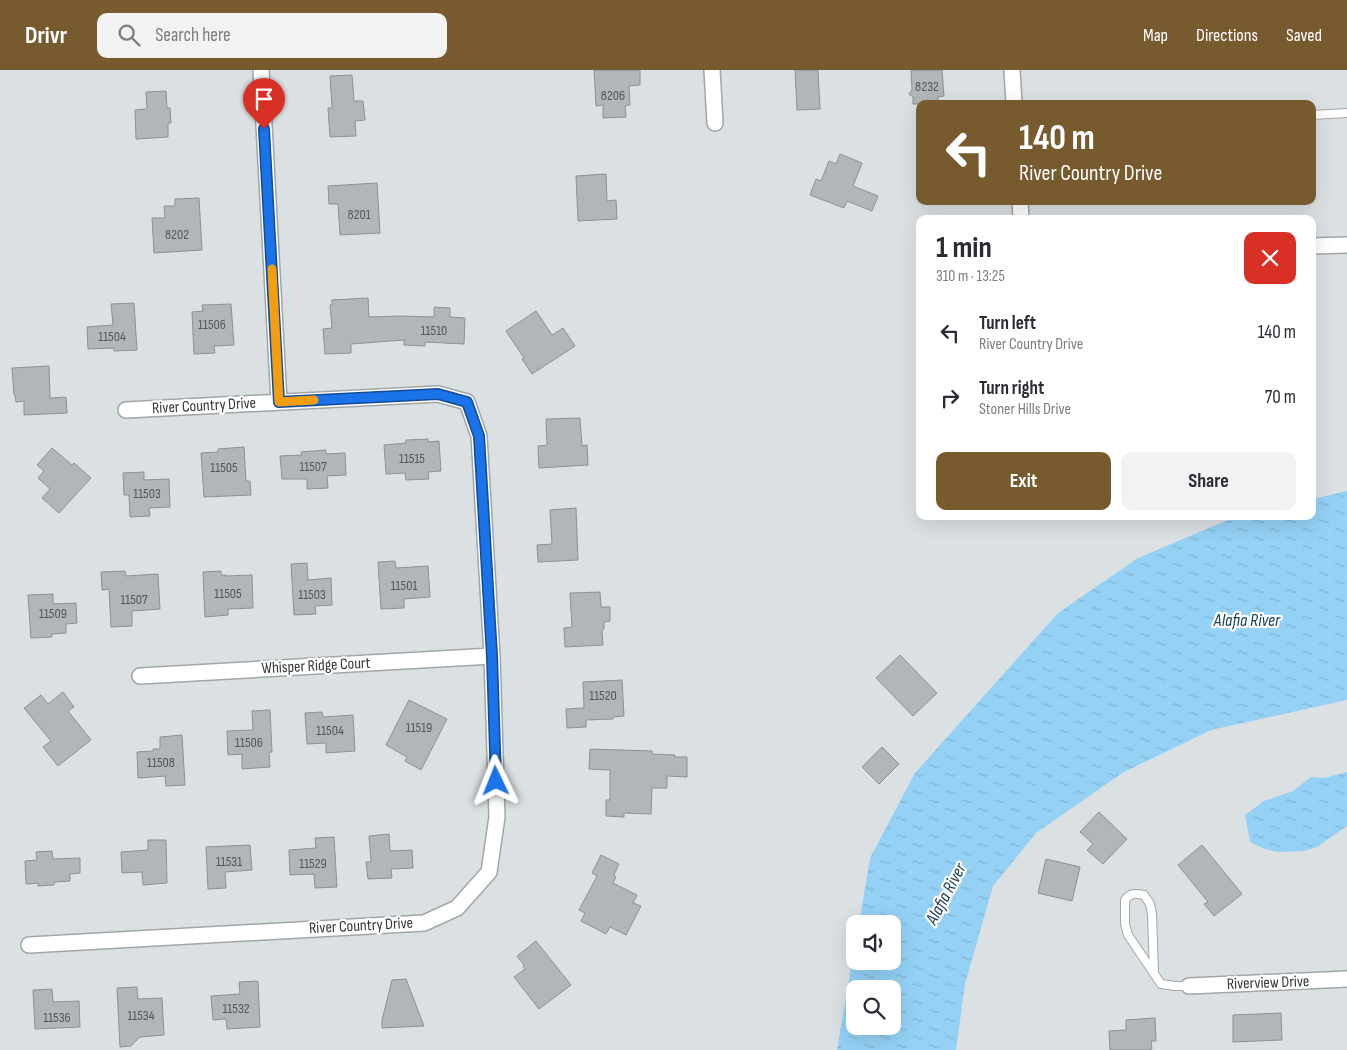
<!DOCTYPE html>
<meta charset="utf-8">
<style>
:root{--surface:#fff;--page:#f2f2f3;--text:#2b2b33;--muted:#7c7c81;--accent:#775a2e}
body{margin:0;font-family:"Sofia Sans Condensed",sans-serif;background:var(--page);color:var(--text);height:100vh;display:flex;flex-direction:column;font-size:19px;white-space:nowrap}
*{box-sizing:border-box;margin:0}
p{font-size:16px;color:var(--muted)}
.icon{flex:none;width:28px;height:28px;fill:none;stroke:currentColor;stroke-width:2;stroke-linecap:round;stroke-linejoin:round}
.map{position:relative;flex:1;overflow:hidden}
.details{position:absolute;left:916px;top:145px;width:400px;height:305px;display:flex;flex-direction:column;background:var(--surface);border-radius:10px;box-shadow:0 5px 20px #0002}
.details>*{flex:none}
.hud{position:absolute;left:916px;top:30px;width:400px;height:105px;border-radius:10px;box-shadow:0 5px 20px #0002;background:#775a2e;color:#fff;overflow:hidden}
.fabs{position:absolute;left:846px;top:845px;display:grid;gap:10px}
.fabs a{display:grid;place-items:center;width:55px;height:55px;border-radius:10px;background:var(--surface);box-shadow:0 5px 20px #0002;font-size:25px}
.pin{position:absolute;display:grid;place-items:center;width:42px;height:42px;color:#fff;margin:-51px -21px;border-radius:50% 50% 50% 0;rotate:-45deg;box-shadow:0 0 5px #0007}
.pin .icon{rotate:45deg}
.me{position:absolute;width:55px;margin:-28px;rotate:358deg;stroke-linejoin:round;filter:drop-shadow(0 0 4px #0008)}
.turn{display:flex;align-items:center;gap:18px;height:105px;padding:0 20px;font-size:22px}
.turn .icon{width:65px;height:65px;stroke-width:2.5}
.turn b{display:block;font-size:35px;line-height:42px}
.round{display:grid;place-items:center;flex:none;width:52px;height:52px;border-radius:10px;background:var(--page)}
.overview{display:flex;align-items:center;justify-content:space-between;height:85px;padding:0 20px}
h1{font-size:30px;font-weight:700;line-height:38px}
.cta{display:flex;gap:10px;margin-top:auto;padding:10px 20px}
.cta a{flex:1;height:58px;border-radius:10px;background:var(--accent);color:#fff;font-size:20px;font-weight:700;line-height:58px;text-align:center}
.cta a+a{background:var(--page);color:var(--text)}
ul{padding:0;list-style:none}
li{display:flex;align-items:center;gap:15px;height:65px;padding:0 20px}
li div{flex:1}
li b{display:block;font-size:19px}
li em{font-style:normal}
header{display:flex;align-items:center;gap:30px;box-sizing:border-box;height:70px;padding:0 25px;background:var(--accent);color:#fff}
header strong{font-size:24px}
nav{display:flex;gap:28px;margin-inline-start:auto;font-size:18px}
.search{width:350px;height:45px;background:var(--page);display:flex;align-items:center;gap:12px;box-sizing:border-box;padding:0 18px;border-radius:10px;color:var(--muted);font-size:19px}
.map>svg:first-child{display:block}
.water{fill:url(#water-ripples);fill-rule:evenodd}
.building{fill:#b1b6b9;stroke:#8c9194}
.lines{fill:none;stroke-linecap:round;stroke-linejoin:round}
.service-casing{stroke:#a1a6a9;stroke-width:10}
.minor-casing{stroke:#a1a6a9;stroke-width:18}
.service{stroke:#fff;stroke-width:8}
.minor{stroke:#fff;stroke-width:15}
.route-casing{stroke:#114b97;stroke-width:12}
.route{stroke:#1a73e8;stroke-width:9}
.slow{stroke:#f59e0b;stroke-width:9}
.labels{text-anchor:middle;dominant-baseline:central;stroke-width:4.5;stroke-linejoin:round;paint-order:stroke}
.number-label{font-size:14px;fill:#545758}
.street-label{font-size:16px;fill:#353738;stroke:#fff}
.water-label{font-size:18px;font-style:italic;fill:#1a3d50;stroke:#fff}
</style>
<header>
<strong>Drivr</strong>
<div class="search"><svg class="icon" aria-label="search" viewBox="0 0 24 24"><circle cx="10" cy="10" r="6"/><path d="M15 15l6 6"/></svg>Search here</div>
<nav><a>Map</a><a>Directions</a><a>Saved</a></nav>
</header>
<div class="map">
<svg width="1347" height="980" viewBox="0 0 1347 980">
<defs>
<pattern id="water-ripples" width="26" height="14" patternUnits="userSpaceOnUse" patternTransform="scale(1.25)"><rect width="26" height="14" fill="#94d1f5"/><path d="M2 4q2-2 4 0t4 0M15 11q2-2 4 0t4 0" fill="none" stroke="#80b4d3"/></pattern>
</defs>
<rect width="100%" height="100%" fill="#dbe0e3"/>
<path class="water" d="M1347 421V630L1211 660 1124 702 1036 763 993 816 965 914 956 980H837L855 875V891H892V854H859L870 788 915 703 1058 543 1138 488 1228 450 1241 446H1312L1313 429ZM855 919H892V956H855Z
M1347 702V756L1317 777 1304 781 1278 782 1265 779 1250 772 1245 745 1264 731 1293 721 1311 707 1325 708Z"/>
<path class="building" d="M594 0H640V15L629 16 630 35 625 36 626 47 603 48V35L596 36Z
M795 0H818L820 39 797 40Z
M911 0H942L944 26 938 27V34H913V27L909 24 912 20Z
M352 5 354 31H363L365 50 355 51 356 66 330 67 328 38H332L330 6Z
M166 21 167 38H170L171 53H168V67L136 69 135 40 147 39 146 22Z
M840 84 862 93 853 116 878 126 872 141 847 131 844 138 810 125 816 109 821 111 829 91 836 94Z
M606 104 607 131 616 130 617 149 578 151 576 106Z
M377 113 380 163 340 165 338 134H329L328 116Z
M199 128 202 180 154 183 152 148H165L164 136H175V129Z
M368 228 369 247 401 246 434 247V237L450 238V247L465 248 464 274 425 272V276L404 275V270L351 274V283L325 284 323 259 332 258 330 235H332V230Z
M134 233 137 280 114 281V278L88 279 87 257 113 255 111 234Z
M231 234 234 275 214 276 215 283 194 284 192 242 203 241 202 235Z
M536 241 552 265 563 258 575 276 532 304 522 289 524 288 506 261Z
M49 296 50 328 66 327 67 343 24 345V331L16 332 15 325H14L12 298Z
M580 348 582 376 587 375 588 395 539 398 538 376 547 375 546 349Z
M428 369V372L439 371 441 401 428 402 429 409 406 410 405 403 386 404 384 375 406 373V370Z
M244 377 246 411H250L251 425 204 427 201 383 218 382V379Z
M52 378 72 395 74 393 91 408 59 443 42 428 50 419 38 408 44 401 37 395Z
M326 380V384L345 383 346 405 327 406 328 418 307 419V409H282L280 386 302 385 301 382Z
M144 402V410L169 409 170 437 149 438 150 446 130 447 129 425H124L123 403Z
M576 438 578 490 538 492 537 475 552 474 550 440Z
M395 491 396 498 428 496 430 527 404 529V538L381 539 378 492Z
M307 493 308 510 331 508 332 535 315 536 316 544 294 545 291 494Z
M125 501 126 506 158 504 160 539 132 541V556L111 557 109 519 102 520 101 502Z
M221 501V505H226V506L252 505 253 538 228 539V545L205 547 203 502Z
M600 522 601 537H610V551L604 552V559L602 561 603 575 565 577 564 558 572 557 570 523Z
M53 524V534L76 533 77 553 66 554V563L52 564V567L31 568 28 525Z
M900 585 937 623 913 646 876 608Z
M622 610 624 646 613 647V649L586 650V657L567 658 566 639 584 638 583 612Z
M63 622 74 637 68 641 91 670 58 696 43 677 51 671 24 638 41 625 48 634Z
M409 630 447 649 421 700 405 691 407 687 386 675Z
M270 640 272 682H269L270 697 242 699V684L228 685 227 661 253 660 252 641Z
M322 642 323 647 353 645 355 681 326 683V673L307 674 305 643Z
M182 665 185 715 166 716 165 706 138 708 137 682 153 681V679H160V667Z
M882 677 899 694 879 714 862 697Z
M590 679 652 681V684L675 685 674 687H687V707L667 706V718H652L651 744 624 743V747L606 746V730H610V700L589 699Z
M1099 742 1127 769 1103 794 1087 780 1093 774 1080 762Z
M389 764 390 781 412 780 413 798 391 799 392 808 368 809 366 792H371L369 766Z
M334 767 337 817 315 818 314 804 290 805 289 780 316 778 315 768Z
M148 770H166L167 813 143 815 142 802 122 803 121 782 148 780Z
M250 775 252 800 225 802 226 818 208 819 206 777Z
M1202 775 1242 824 1214 846 1204 834 1208 832 1178 795Z
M52 781 53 789 80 788V803L70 804V811L54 812V815L38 816V813L26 814 25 791 37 790 36 782Z
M601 785 619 794 614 805 616 807 613 813 637 825 633 833 641 836 626 865 610 857 606 864 581 851 585 843 579 840 597 806 592 803Z
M1046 789 1080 797 1072 831 1038 823Z
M536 871 571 915 539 939 514 907 525 899 523 896 524 895 517 886Z
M406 909 424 956 382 958V950L392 910Z
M258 911 260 957 227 959 226 949 213 950 211 926 240 924 239 912Z
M137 917 138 929 162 928 164 965 140 967 131 976 120 977 117 918Z
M52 919 53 932 79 931 80 957 35 959 33 920Z
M1281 943 1282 970 1233 972V945Z
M1155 948 1156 971H1151L1152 979H1150V980H1110L1109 961 1126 960V950Z"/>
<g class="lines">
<defs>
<path id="service" d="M1312 45 1347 43
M1154 903 1152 844 1150 834 1144 825C1135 823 1130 823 1125 830V854L1128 865 1161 914 1175 916H1189"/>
<path id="minor" d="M261 0 279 332
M712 0 715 53
M1012 0 1014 34
M1020 131 1021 149
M1312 176 1347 175
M140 606 492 586
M29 875 424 853 457 838 489 802 497 747 492 586 479 366 467 332 438 324 126 340
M1189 916 1347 909"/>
</defs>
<use href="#service" class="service-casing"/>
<use href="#minor" class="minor-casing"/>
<use href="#service" class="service"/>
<use href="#minor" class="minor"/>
</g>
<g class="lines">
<defs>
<path id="route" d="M264 59 279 332 438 324 467 332 479 366 492 586 496 711"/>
</defs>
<use href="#route" class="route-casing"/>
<use href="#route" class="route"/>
<path class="slow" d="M272 199 279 332 314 330"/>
</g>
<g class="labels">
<g class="number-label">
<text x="927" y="16">8232</text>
<text x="613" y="25">8206</text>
<text x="359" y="144">8201</text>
<text x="177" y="164">8202</text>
<text x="212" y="254">11506</text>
<text x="434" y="260">11510</text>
<text x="112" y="266">11504</text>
<text x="412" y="388">11515</text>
<text x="313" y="396">11507</text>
<text x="224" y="397">11505</text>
<text x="147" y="423">11503</text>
<text x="404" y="515">11501</text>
<text x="228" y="523">11505</text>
<text x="312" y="524">11503</text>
<text x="134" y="529">11507</text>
<text x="53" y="543">11509</text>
<text x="603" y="625">11520</text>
<text x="419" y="657">11519</text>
<text x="330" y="660">11504</text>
<text x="249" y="672">11506</text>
<text x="161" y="692">11508</text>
<text x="229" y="791">11531</text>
<text x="313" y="793">11529</text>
<text x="236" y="938">11532</text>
<text x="141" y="945">11534</text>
<text x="57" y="947">11536</text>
</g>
<g class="street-label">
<text transform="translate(204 336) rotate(-3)">River Country Drive</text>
<text transform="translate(316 596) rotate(-3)">Whisper Ridge Court</text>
<text transform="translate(361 856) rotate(-3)">River Country Drive</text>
<text transform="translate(1268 913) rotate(-2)">Riverview Drive</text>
</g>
<g class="water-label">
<text x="1247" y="550">Alafia River</text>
<text transform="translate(946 824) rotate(-62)">Alafia River</text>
</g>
</g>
</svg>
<div class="fabs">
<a><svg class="icon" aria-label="sound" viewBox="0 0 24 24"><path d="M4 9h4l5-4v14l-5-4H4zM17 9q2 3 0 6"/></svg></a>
<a><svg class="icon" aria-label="search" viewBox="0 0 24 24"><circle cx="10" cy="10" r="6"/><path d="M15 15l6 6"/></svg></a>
</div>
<div class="pin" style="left:264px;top:59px;background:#d93025"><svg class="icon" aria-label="arrive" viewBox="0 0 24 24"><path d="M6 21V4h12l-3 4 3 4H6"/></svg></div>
<svg class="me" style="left:496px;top:711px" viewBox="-20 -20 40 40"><path d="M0-17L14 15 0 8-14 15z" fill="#1a73e8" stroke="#fff" stroke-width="4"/></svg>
<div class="hud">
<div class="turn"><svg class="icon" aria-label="left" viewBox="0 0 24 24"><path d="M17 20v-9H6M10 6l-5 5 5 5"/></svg><div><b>140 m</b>River Country Drive</div></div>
</div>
<section class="details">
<div class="overview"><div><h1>1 min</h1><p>310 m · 13:25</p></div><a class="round" style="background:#d93025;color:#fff"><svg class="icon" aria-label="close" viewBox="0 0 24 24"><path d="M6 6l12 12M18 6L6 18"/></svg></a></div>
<ul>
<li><svg class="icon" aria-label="left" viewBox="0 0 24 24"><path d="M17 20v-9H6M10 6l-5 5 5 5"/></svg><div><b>Turn left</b><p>River Country Drive</p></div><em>140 m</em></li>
<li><svg class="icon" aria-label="right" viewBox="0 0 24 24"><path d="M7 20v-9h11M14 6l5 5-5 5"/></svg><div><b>Turn right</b><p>Stoner Hills Drive</p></div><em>70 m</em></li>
</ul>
<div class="cta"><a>Exit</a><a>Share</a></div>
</section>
</div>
